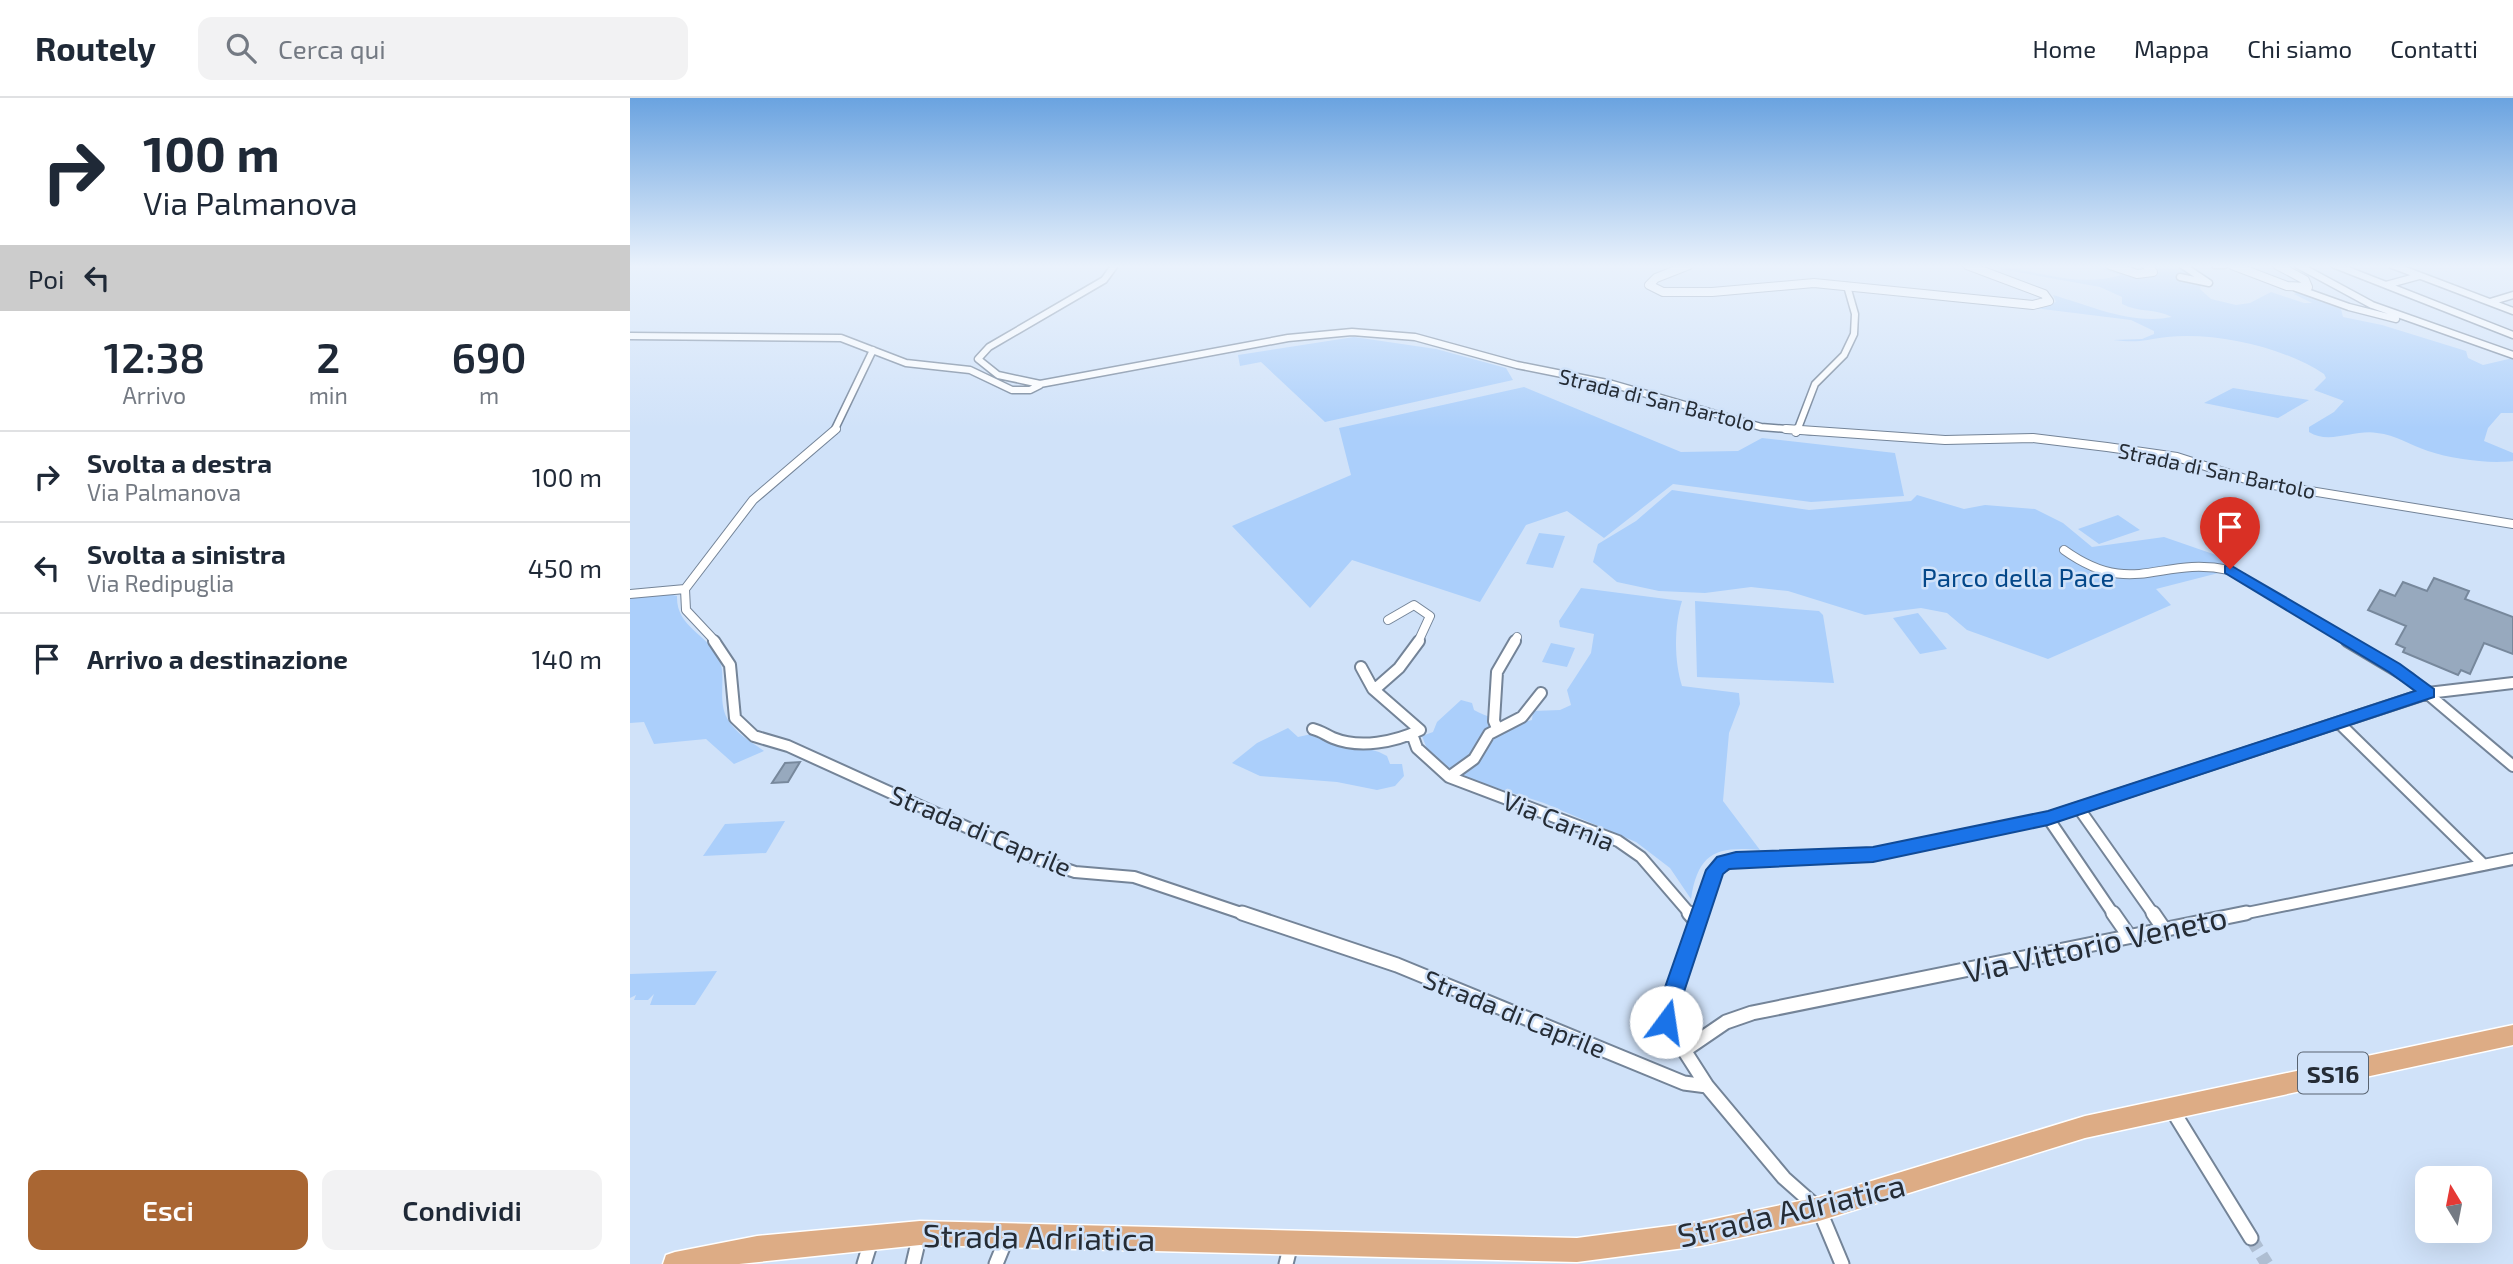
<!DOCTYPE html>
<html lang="it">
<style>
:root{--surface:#fff;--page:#f2f2f3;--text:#1f2937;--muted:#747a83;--line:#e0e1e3;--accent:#a96633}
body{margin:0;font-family:"Exo 2",sans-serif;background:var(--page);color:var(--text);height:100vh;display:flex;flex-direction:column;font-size:26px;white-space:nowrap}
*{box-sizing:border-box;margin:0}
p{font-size:23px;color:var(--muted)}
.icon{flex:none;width:38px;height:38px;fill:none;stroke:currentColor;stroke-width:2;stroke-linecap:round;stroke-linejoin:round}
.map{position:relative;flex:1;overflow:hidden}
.details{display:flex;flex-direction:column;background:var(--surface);width:630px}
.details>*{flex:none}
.banner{background:#fff;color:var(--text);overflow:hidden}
.needle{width:46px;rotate:350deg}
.controls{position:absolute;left:1785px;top:1068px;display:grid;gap:14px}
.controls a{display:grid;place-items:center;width:77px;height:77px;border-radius:14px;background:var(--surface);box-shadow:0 7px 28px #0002;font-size:35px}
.pin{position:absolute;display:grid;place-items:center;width:60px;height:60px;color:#fff;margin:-72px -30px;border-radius:50% 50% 50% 0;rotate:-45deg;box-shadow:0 0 7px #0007}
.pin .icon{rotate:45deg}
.me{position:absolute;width:77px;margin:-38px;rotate:14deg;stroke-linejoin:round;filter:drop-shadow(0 0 5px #0008)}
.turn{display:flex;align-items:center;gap:24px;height:147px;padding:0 28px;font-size:32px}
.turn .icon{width:91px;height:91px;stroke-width:2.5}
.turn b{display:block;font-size:49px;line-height:60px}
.then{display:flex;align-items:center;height:66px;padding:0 28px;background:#0003;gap:14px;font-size:26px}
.eta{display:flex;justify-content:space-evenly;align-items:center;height:119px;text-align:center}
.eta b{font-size:42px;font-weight:600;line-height:49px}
.cta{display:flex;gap:14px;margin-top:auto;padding:14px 28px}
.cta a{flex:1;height:80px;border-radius:14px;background:var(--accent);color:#fff;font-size:28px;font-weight:600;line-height:80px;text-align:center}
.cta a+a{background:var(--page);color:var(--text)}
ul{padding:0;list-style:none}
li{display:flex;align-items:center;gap:21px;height:91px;padding:0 28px;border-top:2px solid var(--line)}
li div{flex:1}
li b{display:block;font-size:26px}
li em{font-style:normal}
header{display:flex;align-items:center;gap:42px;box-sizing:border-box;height:98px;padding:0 35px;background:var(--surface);border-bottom:2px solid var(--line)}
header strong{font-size:33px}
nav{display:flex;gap:38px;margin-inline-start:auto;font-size:24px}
.search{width:490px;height:63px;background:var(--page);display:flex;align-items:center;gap:18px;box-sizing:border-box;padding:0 24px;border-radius:14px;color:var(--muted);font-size:26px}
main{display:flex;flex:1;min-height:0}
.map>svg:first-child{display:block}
.green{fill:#abcffb}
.building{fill:#97a9be;stroke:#77889c;stroke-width:2}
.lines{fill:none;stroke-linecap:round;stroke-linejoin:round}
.minor-tunnel{stroke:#aebed2;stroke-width:13;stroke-dasharray:13 7;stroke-linecap:butt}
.minor-far3-casing{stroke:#748498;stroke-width:9}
.minor-far2-casing{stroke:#748498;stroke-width:10}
.minor-far1-casing{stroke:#748498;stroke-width:14}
.minor-casing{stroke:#748498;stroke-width:17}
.tertiary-casing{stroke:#748498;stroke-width:10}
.primary-casing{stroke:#fff;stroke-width:3}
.minor-far3{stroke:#fff;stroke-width:6}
.minor-far2{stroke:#fff;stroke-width:8}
.minor-far1{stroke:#fff;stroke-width:10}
.minor{stroke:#fff;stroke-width:13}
.tertiary{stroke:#fff;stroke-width:8}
.primary{fill:#ddac85;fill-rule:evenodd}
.route{fill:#1a73e8;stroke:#114b97;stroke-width:2}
.labels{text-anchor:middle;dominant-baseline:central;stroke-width:5;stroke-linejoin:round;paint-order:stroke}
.far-street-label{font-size:21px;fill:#252c35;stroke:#d0e2f9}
.shield{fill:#d0e2f9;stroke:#586370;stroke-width:2}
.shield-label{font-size:24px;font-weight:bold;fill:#252c35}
.park-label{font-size:26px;fill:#034789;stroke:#d0e2f9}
.street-label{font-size:26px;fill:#252c35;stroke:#d0e2f9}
.near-street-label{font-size:32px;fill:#252c35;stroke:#d0e2f9}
</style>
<header>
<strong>Routely</strong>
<div class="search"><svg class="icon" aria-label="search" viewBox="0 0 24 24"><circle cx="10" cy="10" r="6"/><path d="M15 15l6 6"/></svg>Cerca qui</div>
<nav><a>Home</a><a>Mappa</a><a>Chi siamo</a><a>Contatti</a></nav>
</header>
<main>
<section class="details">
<div class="banner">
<div class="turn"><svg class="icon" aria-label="right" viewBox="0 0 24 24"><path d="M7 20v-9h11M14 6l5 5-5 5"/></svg><div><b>100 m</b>Via Palmanova</div></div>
<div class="then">Poi<svg class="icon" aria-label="left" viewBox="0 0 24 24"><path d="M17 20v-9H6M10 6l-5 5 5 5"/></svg></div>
</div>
<div class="eta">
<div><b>12:38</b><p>Arrivo</p></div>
<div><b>2</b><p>min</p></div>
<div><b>690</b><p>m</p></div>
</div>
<ul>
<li><svg class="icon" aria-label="right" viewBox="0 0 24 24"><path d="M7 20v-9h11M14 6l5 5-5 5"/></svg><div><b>Svolta a destra</b><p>Via Palmanova</p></div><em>100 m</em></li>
<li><svg class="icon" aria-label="left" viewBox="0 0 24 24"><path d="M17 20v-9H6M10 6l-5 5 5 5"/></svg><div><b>Svolta a sinistra</b><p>Via Redipuglia</p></div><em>450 m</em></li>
<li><svg class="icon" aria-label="arrive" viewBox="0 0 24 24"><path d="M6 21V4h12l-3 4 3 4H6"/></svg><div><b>Arrivo a destinazione</b></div><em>140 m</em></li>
</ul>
<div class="cta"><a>Esci</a><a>Condividi</a></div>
</section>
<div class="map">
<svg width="1883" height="1166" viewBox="0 0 1883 1166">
<rect width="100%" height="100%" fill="#d0e2f9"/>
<path class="green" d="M1348 167C1396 167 1443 192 1491 177L1457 167C1477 167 1514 185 1529 174L1524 167H1550L1572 182 1570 191 1581 201 1606 207 1620 205 1641 194 1674 205H1682L1664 196 1668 194 1711 211 1713 219 1752 227 1836 253 1838 260 1853 267 1883 260V315H1871L1858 330 1854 343 1883 355V363C1858 366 1822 361 1798 353 1780 347 1766 337 1747 335 1725 331 1699 347 1679 334V329L1704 314 1714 303 1684 292 1696 280 1694 276C1653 249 1587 234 1537 239 1513 242 1510 245 1483 242L1512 241 1524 236V233L1501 222 1404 210 1426 204 1423 197C1461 208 1501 227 1542 219 1525 210 1509 215 1492 206V199L1470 189Z
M724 239 806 251 876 270 883 282 695 324 631 264 610 268 608 257Z
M894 289 1051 354 1108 353 1132 340 1265 355 1274 398 1181 404 1043 386 974 440 937 413 896 427 850 504 722 462 680 510 602 428 721 377 709 330Z
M1603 290 1679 302 1648 320 1574 305Z
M1042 392 1179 412 1281 403 1287 397 1334 411 1355 407 1405 411 1433 425 1462 449 1534 439 1586 457 1608 470 1526 491 1541 507 1418 561 1337 532 1317 515 1291 510 1235 517 1158 493 1121 489 1075 495 1029 493 987 484 963 464 968 446 1006 423Z
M1488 417 1510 432 1469 446 1448 431Z
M909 435 935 438 923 470 896 466Z
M951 490 1052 503C1044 528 1044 563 1052 588L1109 595 1110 606 1099 635 1093 703 1130 752C1086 748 1068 755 1061 801L1040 770 1006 744 914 705 820 675 797 651 792 638 803 634 807 624 831 602 842 605 844 612C861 621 884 628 902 622L903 613 930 612 941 607 937 592 961 555 964 536 930 529 929 523Z
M38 496 47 498C46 529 77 536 89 560 97 579 87 602 97 620 105 635 120 643 134 653L104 666 76 641 24 646 14 624 0 625V499Z
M1065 503 1189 513 1193 517 1204 585 1067 579Z
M1288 515 1317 551 1290 556 1263 520Z
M921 545 945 550 937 569 912 564Z
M658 630 668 639 686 635 749 654 757 658 760 666H772L774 678 765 688 747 692 707 684 630 678 602 665 627 645Z
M155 723 136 755 73 758 95 726Z
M87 873 65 907H20L24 896 18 902H4L6 897 0 900V876Z"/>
<path class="building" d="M1804 480 1839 493 1835 501 1883 519V556L1854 545 1840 576 1831 572 1828 577 1773 554 1775 550 1766 546 1776 528 1738 512 1750 492 1765 498 1773 484 1797 493Z
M170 664 158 684 142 685 155 665Z"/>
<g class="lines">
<path class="minor-tunnel" d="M1621 1140 1637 1166"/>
<defs>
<path id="minor-far3" d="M485 167 474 182 359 249 348 261 368 277 410 286 658 240 722 234 785 239 887 267 982 286 1131 329 1181 333
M1585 167H1594
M1668 167 1742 207 1883 257
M1705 167 1883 237
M1762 167 1883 213
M1550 179 1579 185 1552 167
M1756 187 1789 178
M1666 190 1719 209 1766 221
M1860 204 1883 197
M0 238 211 240 276 265 340 272 382 292H400L410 287
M204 333 243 252
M1167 333 1185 286 1214 257 1224 236 1225 216 1217 188"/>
<path id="minor-far2" d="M1156 331 1315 342 1403 340 1477 349 1547 359 1625 384 1883 426
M1166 334 1167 331
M1434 452C1504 502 1529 457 1599 472L1720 544
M0 496 55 491
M758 522 784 507 800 518 788 544
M86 544 56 512 55 491 123 402 206 331
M884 544 887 539"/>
<path id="minor-far1" d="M84 543 100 567 105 620 124 638 158 648 409 762 445 774 504 779 617 817
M1717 543 1779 580 1883 668
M744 592 769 570 789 543
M1709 625 1854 767
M867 630 864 623 867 574 885 543
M683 631C691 633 696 637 703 640 730 651 765 644 790 632L743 591 731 569
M782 636 787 650 819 679 988 743 1011 759 1061 817
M819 679 844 661 859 636 892 619 911 595
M1450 712 1524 817
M1418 720 1484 817
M1070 817 1085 772 1106 761 1243 756 1418 720 1798 595 1883 585
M1607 817 1883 761"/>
<path id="minor" d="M612 815 767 867 1054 985 1077 988
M1059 815 1067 824
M1070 815 1036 915V924L1077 988 1154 1080 1189 1111 1212 1166
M1483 815 1499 838
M1523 815 1534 831
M1055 952 1096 924 1122 915 1616 815
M1541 1010 1621 1140
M234 1166 242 1140
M283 1166 290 1136
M366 1166 377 1139
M656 1166 661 1146"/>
<path id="tertiary" d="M1059 167 1026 180 1019 187 1033 194H1082L1184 185 1403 207 1419 203 1414 196 1337 167
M1480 167 1507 176 1523 174 1516 167
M1602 167 1657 188 1678 189 1675 182 1647 167"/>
<path id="primary" d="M1883 927V947L1455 1040 1189 1123 1070 1148 947 1164 290 1147 109 1166H33L36 1157 45 1154 127 1138 290 1123 947 1140 1070 1124 1189 1099 1455 1018Z"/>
</defs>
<use href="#minor-far3" class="minor-far3-casing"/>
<use href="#minor-far2" class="minor-far2-casing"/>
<use href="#minor-far1" class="minor-far1-casing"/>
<use href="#minor" class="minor-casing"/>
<use href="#tertiary" class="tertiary-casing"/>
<use href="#primary" class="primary-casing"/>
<use href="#minor-far3" class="minor-far3"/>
<use href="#minor-far2" class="minor-far2"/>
<use href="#minor-far1" class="minor-far1"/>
<use href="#minor" class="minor"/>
<use href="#tertiary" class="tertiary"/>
<use href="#primary" class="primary"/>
</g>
<linearGradient id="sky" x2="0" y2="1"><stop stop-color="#6aa3e0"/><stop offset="0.51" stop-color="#eaf2fc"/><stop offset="1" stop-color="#eaf2fc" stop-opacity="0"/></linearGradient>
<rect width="1883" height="330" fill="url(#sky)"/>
<path class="route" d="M1600 467 1770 566 1804 591V599L1418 727 1243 764 1099 771 1093 776 1047 915 1044 931 1036 934 1029 931 1026 915 1076 772 1087 759 1106 754 1243 749 1418 713 1785 593 1759 574 1595 475V468Z"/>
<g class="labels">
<g class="far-street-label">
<text transform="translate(1027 301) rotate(14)">Strada di San Bartolo</text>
<text transform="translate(1587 372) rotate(12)">Strada di San Bartolo</text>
</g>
<rect class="shield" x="1668" y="954.5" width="70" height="41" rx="5"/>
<g class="shield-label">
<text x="1703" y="975">SS16</text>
</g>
<g class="park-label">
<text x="1388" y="478">Parco della Pace</text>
</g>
<g class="street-label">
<text transform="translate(929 722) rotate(22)">Via Carnia</text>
<text transform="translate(351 732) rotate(23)">Strada di Caprile</text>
<text transform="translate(885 915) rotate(22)">Strada di Caprile</text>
</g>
<g class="near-street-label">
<text transform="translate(1465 845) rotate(-12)">Via Vittorio Veneto</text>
<text transform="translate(1161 1111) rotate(-13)">Strada Adriatica</text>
<text transform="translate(409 1138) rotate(1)">Strada Adriatica</text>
</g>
</g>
</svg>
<div class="controls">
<a><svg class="needle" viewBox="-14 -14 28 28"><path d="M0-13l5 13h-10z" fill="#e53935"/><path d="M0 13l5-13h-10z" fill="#747a83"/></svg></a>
</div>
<div class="pin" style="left:1600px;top:471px;background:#d93025"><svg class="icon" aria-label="arrive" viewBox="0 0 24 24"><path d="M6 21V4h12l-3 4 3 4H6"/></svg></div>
<svg class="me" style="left:1036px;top:924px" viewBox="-20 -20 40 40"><circle r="19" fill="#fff"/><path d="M0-13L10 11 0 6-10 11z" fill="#1a73e8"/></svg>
</div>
</main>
